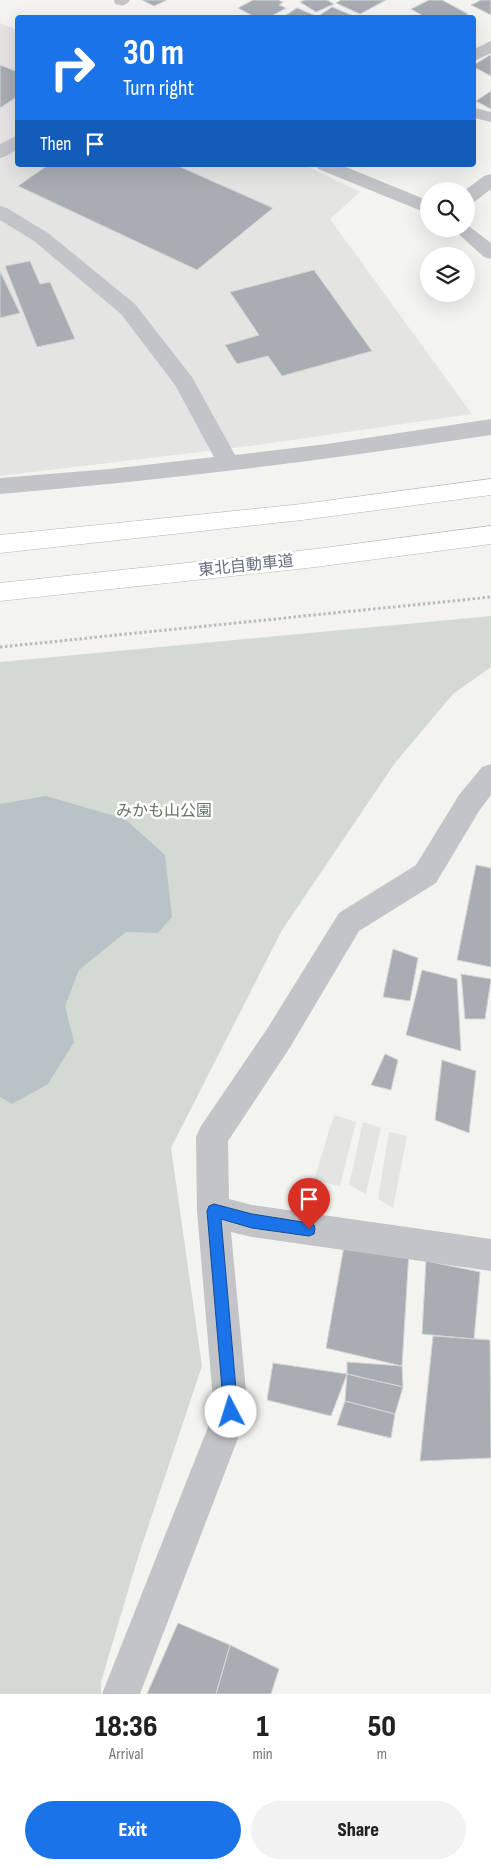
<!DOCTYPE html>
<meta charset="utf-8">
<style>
:root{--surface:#fff;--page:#f2f2f2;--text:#222;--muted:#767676;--accent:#1a73e8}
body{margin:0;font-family:"Sofia Sans Condensed","Noto Sans JP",sans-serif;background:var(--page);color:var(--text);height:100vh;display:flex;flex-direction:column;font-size:19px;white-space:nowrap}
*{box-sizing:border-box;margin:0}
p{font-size:16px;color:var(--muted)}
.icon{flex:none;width:28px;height:28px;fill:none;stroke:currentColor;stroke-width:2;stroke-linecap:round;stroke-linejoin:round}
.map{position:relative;height:1694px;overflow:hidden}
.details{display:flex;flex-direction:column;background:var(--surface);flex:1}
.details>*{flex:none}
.top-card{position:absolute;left:15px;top:15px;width:461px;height:152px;border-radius:5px;box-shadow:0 5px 20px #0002;background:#1a73e8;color:#fff;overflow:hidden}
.controls{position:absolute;left:420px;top:182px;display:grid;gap:10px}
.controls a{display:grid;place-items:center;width:55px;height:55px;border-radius:50%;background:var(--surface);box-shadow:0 5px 20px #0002;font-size:25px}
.pin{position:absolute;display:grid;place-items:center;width:42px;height:42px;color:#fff;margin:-51px -21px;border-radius:50% 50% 50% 0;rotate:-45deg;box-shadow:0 0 5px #0007}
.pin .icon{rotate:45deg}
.me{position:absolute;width:55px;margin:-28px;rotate:355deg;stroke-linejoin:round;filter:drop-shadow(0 0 4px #0008)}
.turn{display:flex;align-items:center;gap:18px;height:105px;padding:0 25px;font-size:22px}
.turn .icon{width:65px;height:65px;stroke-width:2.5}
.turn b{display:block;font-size:35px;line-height:42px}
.then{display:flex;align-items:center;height:48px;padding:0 25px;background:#0003;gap:10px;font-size:19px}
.eta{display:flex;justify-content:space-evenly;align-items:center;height:85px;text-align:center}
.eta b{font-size:30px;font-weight:800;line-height:35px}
.cta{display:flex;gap:10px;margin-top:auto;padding:10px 25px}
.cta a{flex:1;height:58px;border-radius:30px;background:var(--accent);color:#fff;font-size:20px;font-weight:800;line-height:58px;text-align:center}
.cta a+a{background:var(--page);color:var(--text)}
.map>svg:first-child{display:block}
.built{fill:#e4e5e3}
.green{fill:#d3dad1}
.water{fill:#b9c2c7}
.building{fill:#a8adb3;stroke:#d4d5d3}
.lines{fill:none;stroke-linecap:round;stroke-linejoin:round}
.highway-casing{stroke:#b2b5b8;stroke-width:1}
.path{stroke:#b9bbbd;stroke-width:3;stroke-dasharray:2.5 2.5;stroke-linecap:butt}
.minor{fill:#c2c4c8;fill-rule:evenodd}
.highway{fill:#fff;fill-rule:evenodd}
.route{fill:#1a73e8;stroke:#114b97}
.labels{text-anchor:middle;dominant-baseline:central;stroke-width:5;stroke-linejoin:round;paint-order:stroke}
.street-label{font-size:16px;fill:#65707f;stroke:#fff}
.park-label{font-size:16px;fill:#647663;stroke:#fff}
</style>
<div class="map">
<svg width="491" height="1694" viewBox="0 0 491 1694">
<rect width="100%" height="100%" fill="#f3f4f0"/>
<path class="built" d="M0 23 17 30 18 165H305L360 192 330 219 472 414 250 446 0 476Z
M334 1115 356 1122 340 1186 314 1180Z
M363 1122 381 1128 366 1194 349 1185Z
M389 1132 407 1136 393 1208 378 1199Z"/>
<path class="green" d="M491 616V667L453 694 395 763 282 930 171 1148 202 1366 139 1554 101 1682V1694H0V662Z"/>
<path class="water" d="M46 796 125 819 165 855 172 917 158 933 126 932 79 970 65 1006 74 1042 48 1084 12 1104 0 1097V804Z"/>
<path class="building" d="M142 0H167L154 6Z
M253 0H278L283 2 279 5 286 8 268 18H257L238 8Z
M305 0H327L334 4 316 12 300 2Z
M341 0H386L360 14 336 3Z
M429 0H442L468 14 461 18H427L411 9Z
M481 0H491V15L471 5Z
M332 7 356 17 326 18 320 15Z
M297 8 321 18 283 17Z
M490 55 491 56V76L474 67V65Z
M0 65 18 72V96L0 108Z
M491 91V109L476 101Z
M48 165H176L273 208 197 270 18 186Z
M30 261 40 284 50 282 75 339 37 347 5 266Z
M314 270 372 351 282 376 268 356 237 364 225 345 259 335 230 292Z
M0 271 20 313 0 318Z
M476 865 491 868V967L457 960Z
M393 949 418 958 410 1001 383 997Z
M422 970 457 979 461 1051 406 1035Z
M461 974 491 979 485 1019H465Z
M385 1054 398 1060 391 1090 371 1085Z
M442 1060 476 1071 469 1133 435 1120Z
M346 1235 409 1251 402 1366 326 1348Z
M426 1261 480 1272 474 1339 422 1334Z
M433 1336 490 1340 491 1458 420 1461Z
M347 1362 402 1366 403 1387 347 1374Z
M273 1363 347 1374 331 1416 267 1400Z
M347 1374 403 1387 395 1414 345 1401Z
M345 1401 395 1414 391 1438 337 1425Z
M178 1623 230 1645 216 1694H147Z
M230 1645 279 1669 271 1694H216Z"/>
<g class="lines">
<defs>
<path id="highway" d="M491 479V495L302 520 0 553V535L302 504Z
M491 526V544L316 567 0 601V583L316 549Z"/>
</defs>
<use href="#highway" class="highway-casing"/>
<path class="path" d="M0 647 491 597"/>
<path class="minor" d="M114 0H130C126 6 122 6 115 4Z
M491 41V53L474 61V49Z
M474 108 491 112V122L474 118Z
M18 135V149L6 156 0 158V144Z
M316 165H341L429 201V214L318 169Z
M491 174V189L473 203 466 205V191H464L484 176Z
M0 206 7 208 48 233 135 304 192 377 235 455 327 444 491 419V435C327 460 165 480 0 494V478L110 469 214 457 175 385 121 314 34 241 0 220Z
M466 224 491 243V259L484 257 453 229H466Z
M491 764V795L479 811 436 883 359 931 289 1049 228 1141 229 1199 252 1205 491 1239V1271L252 1237 231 1232 248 1412 140 1694H102L214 1412 197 1211 196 1137 201 1126 267 1029 339 913 416 865 459 795 482 767Z"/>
<use href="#highway" class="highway"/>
</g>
<path class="route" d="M214 1204 252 1214 309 1223 314 1225 315 1229 314 1234 309 1236 252 1228 221 1219 238 1412 236 1417 231 1419 226 1417 224 1412 207 1211 209 1206Z"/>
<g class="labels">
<g class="street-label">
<text transform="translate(246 566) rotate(-6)">東北自動車道</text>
</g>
<g class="park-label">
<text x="164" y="811">みかも山公園</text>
</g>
</g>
</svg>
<div class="controls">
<a><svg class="icon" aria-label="search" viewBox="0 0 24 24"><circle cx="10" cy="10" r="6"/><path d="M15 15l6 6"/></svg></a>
<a><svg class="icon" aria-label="layers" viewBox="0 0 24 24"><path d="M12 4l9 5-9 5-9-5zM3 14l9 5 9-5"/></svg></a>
</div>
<div class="pin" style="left:309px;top:1229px;background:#d93025"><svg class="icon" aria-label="arrive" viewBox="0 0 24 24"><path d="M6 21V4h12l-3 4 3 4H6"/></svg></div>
<svg class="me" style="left:231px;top:1412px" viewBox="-20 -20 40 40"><circle r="19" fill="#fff"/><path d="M0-13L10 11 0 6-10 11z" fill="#1a73e8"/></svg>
<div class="top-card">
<div class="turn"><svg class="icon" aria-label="right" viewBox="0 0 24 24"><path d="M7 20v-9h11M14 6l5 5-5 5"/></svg><div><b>30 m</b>Turn right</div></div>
<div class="then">Then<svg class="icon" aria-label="arrive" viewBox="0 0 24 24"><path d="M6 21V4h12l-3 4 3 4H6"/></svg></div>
</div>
</div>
<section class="details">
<div class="eta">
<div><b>18:36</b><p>Arrival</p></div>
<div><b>1</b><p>min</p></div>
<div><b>50</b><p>m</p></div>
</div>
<div class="cta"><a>Exit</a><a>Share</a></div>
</section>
